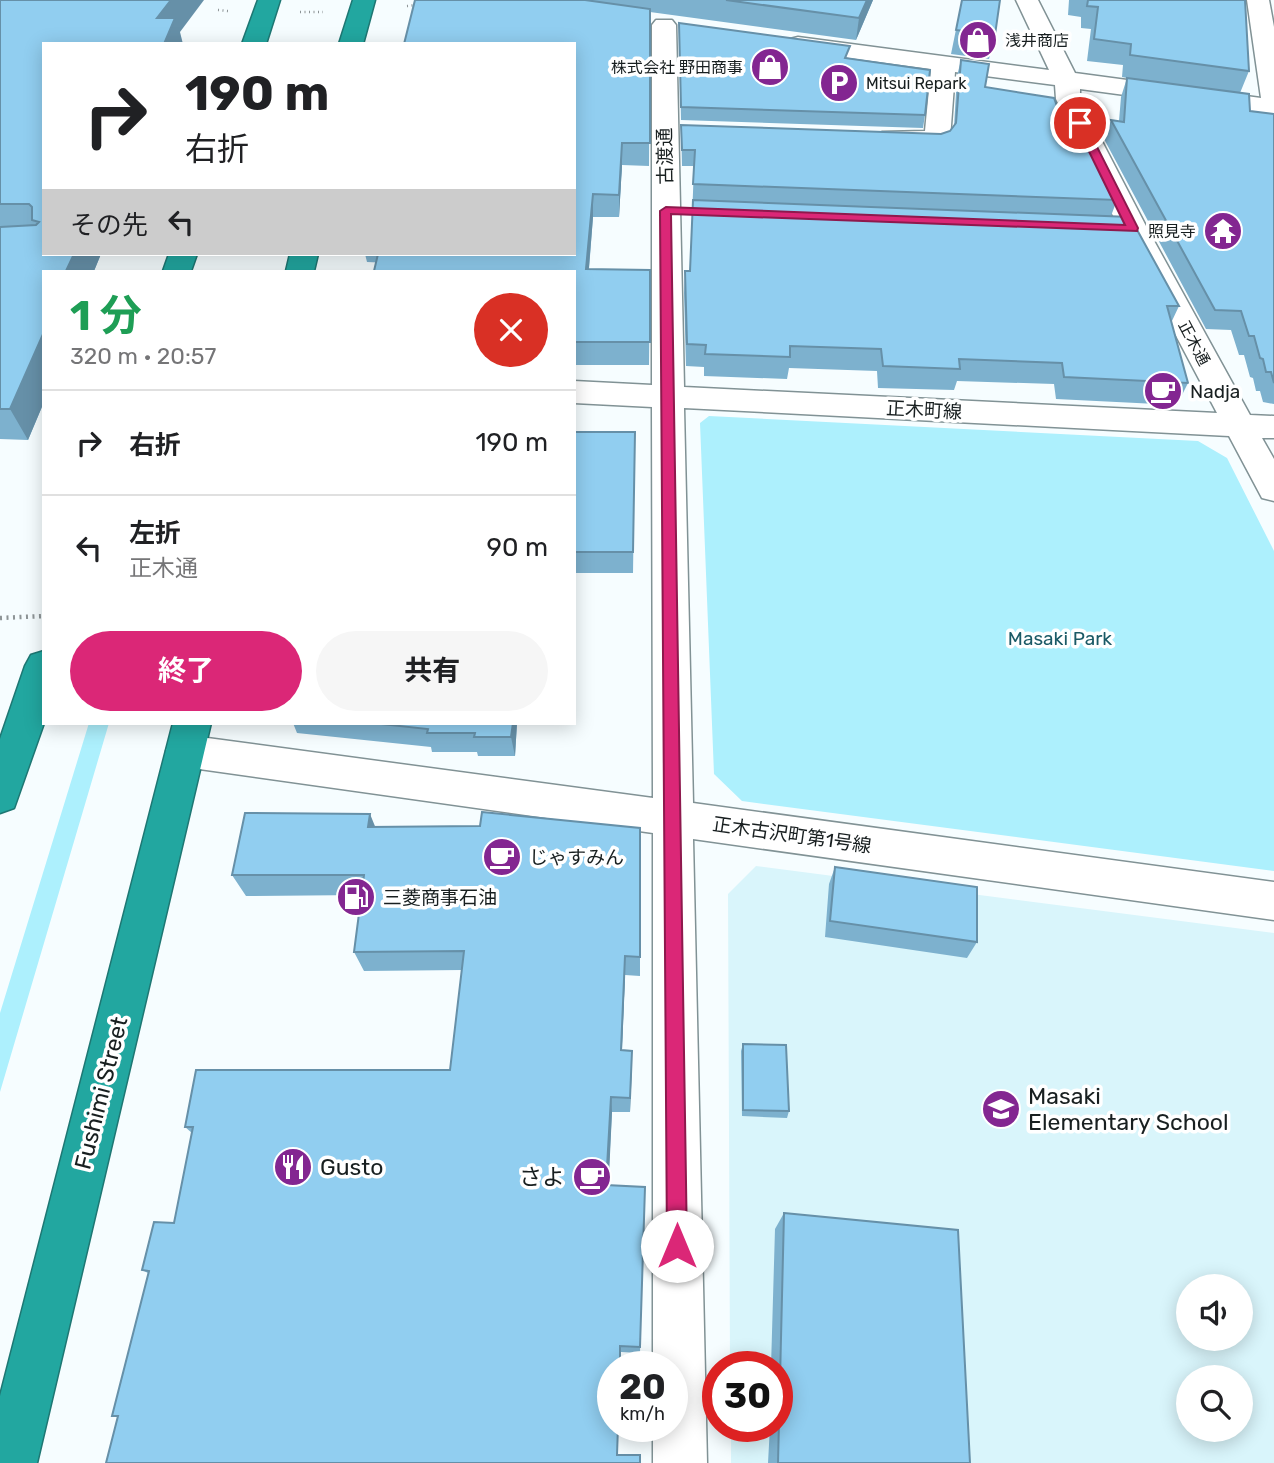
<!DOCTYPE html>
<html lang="ja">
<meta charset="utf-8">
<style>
:root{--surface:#fff;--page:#f6f6f6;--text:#202124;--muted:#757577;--line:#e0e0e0;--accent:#db2777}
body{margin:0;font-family:Rubik,"Noto Sans JP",sans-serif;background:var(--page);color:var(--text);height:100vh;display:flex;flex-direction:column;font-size:26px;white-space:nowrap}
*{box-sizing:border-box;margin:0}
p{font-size:23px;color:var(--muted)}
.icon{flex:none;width:38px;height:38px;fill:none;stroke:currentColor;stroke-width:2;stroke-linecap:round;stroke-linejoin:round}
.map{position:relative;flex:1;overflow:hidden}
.side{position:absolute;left:42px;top:270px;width:534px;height:455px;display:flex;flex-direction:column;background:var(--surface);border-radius:0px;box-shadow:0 4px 18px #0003}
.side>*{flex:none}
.guide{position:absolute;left:42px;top:42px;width:534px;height:214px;border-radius:0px;box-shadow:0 4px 18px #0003;background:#fff;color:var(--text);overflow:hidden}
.tools{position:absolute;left:1176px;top:1274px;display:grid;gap:14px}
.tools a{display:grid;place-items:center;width:77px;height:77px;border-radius:50%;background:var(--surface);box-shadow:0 4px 18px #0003;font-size:35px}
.speed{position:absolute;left:597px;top:1351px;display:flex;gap:14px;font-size:35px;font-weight:700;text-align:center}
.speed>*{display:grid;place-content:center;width:91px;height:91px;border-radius:50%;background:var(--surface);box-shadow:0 4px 18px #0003;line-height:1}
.speed small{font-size:18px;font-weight:400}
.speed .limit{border:10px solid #d22;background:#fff;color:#111}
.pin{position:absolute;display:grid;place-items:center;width:60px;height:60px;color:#fff;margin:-30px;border:4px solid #fff;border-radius:50%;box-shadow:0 2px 7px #0007}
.me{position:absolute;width:77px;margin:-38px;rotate:0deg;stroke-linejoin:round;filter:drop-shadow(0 0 5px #0008)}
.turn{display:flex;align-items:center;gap:24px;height:147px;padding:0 28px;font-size:32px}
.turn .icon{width:91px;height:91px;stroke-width:2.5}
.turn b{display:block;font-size:49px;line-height:60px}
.then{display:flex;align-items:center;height:66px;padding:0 28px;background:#0003;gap:14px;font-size:26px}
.round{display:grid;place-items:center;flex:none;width:74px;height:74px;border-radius:37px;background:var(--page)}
.head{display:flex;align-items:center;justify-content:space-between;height:119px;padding:0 28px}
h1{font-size:42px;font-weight:700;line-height:52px;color:#1e9e55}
.cta{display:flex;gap:14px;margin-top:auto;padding:14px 28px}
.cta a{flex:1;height:80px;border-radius:42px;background:var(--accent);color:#fff;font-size:28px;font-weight:700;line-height:80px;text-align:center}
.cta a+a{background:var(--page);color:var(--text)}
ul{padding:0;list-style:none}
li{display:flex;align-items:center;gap:21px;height:105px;padding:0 28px;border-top:2px solid var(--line)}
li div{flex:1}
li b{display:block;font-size:26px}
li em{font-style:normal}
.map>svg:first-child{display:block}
.built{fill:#d9f5fb;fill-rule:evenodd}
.green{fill:#adf0fd}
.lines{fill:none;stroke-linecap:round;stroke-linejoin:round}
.minor-casing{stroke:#819295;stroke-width:3}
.highway-casing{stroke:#1e7773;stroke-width:3}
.path-far1{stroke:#8d9496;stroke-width:2.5;stroke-dasharray:1 3.5;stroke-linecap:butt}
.path{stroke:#8d9496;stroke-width:4.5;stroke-dasharray:2 4.5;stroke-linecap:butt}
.minor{fill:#fff;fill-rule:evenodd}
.highway{fill:#22a7a0;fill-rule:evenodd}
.wall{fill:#7db1ce}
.shaded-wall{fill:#6690a8}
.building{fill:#91cef0;stroke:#6690a8;stroke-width:2}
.route{fill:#db2777;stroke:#8e194d;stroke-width:2}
.labels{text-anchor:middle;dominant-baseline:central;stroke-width:7;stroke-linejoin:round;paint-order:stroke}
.far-poi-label{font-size:16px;fill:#181f20;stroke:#fff;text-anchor:start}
.far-street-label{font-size:16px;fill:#181f20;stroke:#fff}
.street-label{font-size:19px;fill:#181f20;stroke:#fff}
.poi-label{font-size:19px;fill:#181f20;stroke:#fff;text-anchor:start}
.park-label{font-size:19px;fill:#1b5a66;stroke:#fff}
.near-street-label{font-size:23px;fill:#181f20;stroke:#fff}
.near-poi-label{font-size:23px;fill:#181f20;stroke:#fff;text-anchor:start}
</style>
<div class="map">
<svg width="1274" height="1463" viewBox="0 0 1274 1463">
<rect width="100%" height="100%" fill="#f6fdff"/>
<path class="built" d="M756 866 1274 933V1463H731V1426H777V1367H730L728 894ZM1188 1286H1241V1339H1188ZM1188 1377H1241V1430H1188Z"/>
<path class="green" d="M709 416 1198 441 1227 458 1274 551V871L742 801 714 774 700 423Z
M89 723H109L0 1092V1013Z"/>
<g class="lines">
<defs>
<path id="minor" d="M1016 0H1038L1075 73 1261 98 1247 0H1269L1274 27V115L1080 89V99L1147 228 1250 415 1274 416V438H1262L1274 459V501L1262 498 1229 436 684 408 693 803 1274 882V920L693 839 707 1463H653V1426H672V1367H653V833L185 767 171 763 166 751 171 739 185 735 653 798 652 407 574 403V381L652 385V25L656 20H672L676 25 684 387 1217 413 1119 228 1056 99 1055 85 955 72 950 139 946 144C927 149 901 147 882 142L878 137 882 132 925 131 931 69 798 51 790 49 786 44 790 39 798 37 1049 70Z"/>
<path id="highway" d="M258 0H280L266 44H242Z
M353 0H375L363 44H339Z
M169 254H197L191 271H163Z
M290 254H318L314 271H286Z
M44 651V723L14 808 0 813V739L25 666 31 655Z
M173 723H211L37 1463H0V1396Z"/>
</defs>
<use href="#minor" class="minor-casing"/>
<use href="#highway" class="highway-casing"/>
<path class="path-far1" d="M407 6 417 5
M218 10 228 11
M300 12H323"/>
<path class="path" d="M0 618 44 616"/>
<use href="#minor" class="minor"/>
<use href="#highway" class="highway"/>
</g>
<path class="wall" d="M0 0 180 32 44 254H101L94 271H44V402L28 440 0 439Z
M415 0H873L856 40 650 12 649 166 622 165 619 217H593L589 269 650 270 649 365H574V271L367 262 365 254H574Z
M962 0 995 35 989 59 951 54Z
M1069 0H1245L1249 71 1240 93 1250 111 1274 114V404L1263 402 1260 391H1256L1253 378 1250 377 1244 355H1239L1231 330 1206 329 1104 139 1111 120 1119 121 1121 97 1127 78 1122 77 1123 65 1087 61 1091 29 1081 28V17L1068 15Z
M679 23 848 58 925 115 923 128 681 120Z
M961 60 985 87 1061 117 1117 200 1111 216 1179 306 1171 323 1188 383 1177 405 1056 399 1054 384 957 381 954 390 878 388 877 371 789 368 787 379 704 376V367L686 366 684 293 685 271H690L694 166H682L681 125 941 134 950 131 954 127 957 76Z
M574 432H635L633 573H574Z
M293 723H517L515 756H478L477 752H432L431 747 297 733Z
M376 827 640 828V976L625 975 622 1051H632L630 1112H612L608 1185 645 1187 640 1353 621 1352V1367H612L617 1455 640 1463 117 1417 148 1273 142 1270 174 1223 192 1133 185 1127 450 1070 462 970 364 971 354 952 361 895 246 896 232 875Z
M835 867 977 942 967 958 825 937 829 884Z
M743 1044 789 1111 787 1118 742 1116 741 1051Z
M784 1213 970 1463H768L770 1426H777V1367H771L775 1229Z"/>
<path class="shaded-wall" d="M171 0H204L180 32 183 44H164L157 18Z
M867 0H873L856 40 859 18Z
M622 143V165L619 217V195Z
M593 194V217L587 291 586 269Z
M74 254H101L94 271H66Z
M44 332V402L28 440 10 409Z
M513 723H517L515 756 511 737Z
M370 814 379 836 368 827Z
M625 956V975L621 1067V1050Z
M632 1051V1067L630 1112V1098Z
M611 1097 612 1112 608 1197 606 1185Z"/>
<path class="building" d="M0 0H171L157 18H175L164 44H44V254H74L66 271H44V332L10 409H0V227L36 225 39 222 32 220V207L29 204H0Z
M415 0H585L650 9V143H622L619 195 593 194 586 269 650 270V342H574V271H374L378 254H574V44H404Z
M726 0H867L859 18Z
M962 0H1000L995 35 956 30Z
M1088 0H1245L1249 71 1130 55 1131 44 1094 39 1098 7 1087 6Z
M679 23 850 46 845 58 930 70 925 115 681 107Z
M961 60 989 64 985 87 1054 98 1061 117 1076 119 1117 200 693 184 695 150H682L681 125 941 134 950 131 956 123Z
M1127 78 1249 94 1250 111 1274 114V383L1271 372H1266L1263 359 1260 358 1254 336H1249L1241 311 1215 310 1111 120 1124 122Z
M693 200 1130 217 1179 306H1167L1188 383 1064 377 1062 363 959 359 960 369 883 366 881 349 790 346V357L705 354 706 345 687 344 685 271H690Z
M574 432H635L633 552H574Z
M372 723H513L511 737H474L475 733H427L428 729Z
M482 812 640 828V957L625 956 621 1050 632 1051 630 1098 611 1097 606 1185 645 1187 640 1347 620 1346V1367H612V1426H618L617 1455H640V1463H106L118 1416H112L149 1271 142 1270 154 1222 174 1223 193 1127H185L196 1070H450L464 951 354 952 364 875H232L245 813 370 814 368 827 480 826Z
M835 867 977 887V942L830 921Z
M743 1044 786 1045 789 1111 743 1110Z
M784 1213 958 1230 970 1463H778Z"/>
<path class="route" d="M1076 121 1085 123 1138 228 1137 231 671 214 687 1246 684 1254 677 1257 670 1254 667 1246 660 211 666 207 1125 225 1075 123Z"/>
<defs>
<symbol id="shop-disc" viewBox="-11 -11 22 22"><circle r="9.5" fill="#832691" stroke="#fff"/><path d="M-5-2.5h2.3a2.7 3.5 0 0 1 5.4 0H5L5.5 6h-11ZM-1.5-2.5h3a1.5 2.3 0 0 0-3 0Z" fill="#fff"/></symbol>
<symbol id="parking-disc" viewBox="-11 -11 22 22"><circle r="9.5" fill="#832691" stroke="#fff"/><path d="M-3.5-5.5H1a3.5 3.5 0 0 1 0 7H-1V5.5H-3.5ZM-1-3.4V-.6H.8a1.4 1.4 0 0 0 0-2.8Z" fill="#fff"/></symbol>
<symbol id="temple-disc" viewBox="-11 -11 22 22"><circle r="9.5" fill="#832691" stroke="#fff"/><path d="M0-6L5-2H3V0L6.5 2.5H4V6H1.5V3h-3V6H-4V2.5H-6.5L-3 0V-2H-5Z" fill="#fff"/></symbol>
<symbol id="cafe-disc" viewBox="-11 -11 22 22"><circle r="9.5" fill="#832691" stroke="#fff"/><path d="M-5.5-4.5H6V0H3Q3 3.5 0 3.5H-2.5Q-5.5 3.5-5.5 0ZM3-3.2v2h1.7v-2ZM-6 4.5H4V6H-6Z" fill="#fff"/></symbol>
<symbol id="fuel-disc" viewBox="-11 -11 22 22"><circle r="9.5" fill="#832691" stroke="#fff"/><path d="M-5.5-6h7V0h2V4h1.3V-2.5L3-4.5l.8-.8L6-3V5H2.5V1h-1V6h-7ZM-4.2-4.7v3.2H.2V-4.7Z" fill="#fff"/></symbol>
<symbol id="school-disc" viewBox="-11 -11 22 22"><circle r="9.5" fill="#832691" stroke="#fff"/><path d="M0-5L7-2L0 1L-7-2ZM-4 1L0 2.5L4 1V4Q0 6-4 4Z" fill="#fff"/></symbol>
<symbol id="restaurant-disc" viewBox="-11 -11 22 22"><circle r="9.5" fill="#832691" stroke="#fff"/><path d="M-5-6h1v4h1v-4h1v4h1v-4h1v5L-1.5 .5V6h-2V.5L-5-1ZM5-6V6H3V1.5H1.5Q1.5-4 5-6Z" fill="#fff"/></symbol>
</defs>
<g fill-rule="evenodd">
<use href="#shop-disc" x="956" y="18" width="44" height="44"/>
<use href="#shop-disc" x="748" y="45" width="44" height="44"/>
<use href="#parking-disc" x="817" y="61" width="44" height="44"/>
<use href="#temple-disc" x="1201" y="209" width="44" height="44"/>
<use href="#cafe-disc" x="1141" y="369" width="44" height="44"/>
<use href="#cafe-disc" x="480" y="835" width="44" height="44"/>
<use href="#fuel-disc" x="334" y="875" width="44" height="44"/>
<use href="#school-disc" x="979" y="1087" width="44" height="44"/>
<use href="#restaurant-disc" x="271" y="1145" width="44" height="44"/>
<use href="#cafe-disc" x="570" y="1155" width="44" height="44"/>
</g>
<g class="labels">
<g class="far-poi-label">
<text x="1005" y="40">浅井商店</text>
<text x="743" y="67" text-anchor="end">株式会社 野田商事</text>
<text x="866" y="83">Mitsui Repark</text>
<text x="1196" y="231" text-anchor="end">照見寺</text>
</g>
<g class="far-street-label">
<text transform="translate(1194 343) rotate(62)">正木通</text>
</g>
<g class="street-label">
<text transform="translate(665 156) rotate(-91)">古渡通</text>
<text transform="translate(924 410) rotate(3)">正木町線</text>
<text transform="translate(792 835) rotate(8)">正木古沢町第1号線</text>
</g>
<g class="poi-label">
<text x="1190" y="391">Nadja</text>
<text x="529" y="857">じゃすみん</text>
<text x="383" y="897">三菱商事石油</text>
</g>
<g class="park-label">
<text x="1060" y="638">Masaki Park</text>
</g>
<g class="near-street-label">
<text transform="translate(101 1093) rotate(-76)">Fushimi Street</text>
</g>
<g class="near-poi-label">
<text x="1028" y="1096">Masaki<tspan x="1028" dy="26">Elementary School</tspan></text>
<text x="320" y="1167">Gusto</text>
<text x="565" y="1177" text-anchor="end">さよ</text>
</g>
</g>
</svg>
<div class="tools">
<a><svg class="icon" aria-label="sound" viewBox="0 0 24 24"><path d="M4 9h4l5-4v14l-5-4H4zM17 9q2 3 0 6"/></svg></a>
<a><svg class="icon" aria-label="search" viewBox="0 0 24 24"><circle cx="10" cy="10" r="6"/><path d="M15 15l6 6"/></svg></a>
</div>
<div class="speed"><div>20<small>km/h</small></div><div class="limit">30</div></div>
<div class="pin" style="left:1080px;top:123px;background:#d93025"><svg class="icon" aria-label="arrive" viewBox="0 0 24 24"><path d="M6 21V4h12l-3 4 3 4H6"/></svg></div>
<svg class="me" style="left:677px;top:1246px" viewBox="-20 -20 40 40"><circle r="19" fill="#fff"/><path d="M0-13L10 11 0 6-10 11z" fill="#db2777"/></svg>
<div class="guide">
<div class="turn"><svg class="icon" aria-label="right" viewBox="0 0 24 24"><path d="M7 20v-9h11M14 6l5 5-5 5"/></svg><div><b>190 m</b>右折</div></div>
<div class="then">その先<svg class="icon" aria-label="left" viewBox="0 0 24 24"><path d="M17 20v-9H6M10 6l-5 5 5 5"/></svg></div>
</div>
<section class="side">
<div class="head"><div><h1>1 分</h1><p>320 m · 20:57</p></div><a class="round" style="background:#d93025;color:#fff"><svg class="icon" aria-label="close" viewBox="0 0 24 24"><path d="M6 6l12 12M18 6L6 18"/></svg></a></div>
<ul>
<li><svg class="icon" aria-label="right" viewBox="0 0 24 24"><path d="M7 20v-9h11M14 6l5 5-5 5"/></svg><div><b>右折</b></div><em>190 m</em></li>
<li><svg class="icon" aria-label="left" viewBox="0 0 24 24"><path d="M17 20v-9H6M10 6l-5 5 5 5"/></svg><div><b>左折</b><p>正木通</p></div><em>90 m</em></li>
</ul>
<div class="cta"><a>終了</a><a>共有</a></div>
</section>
</div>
